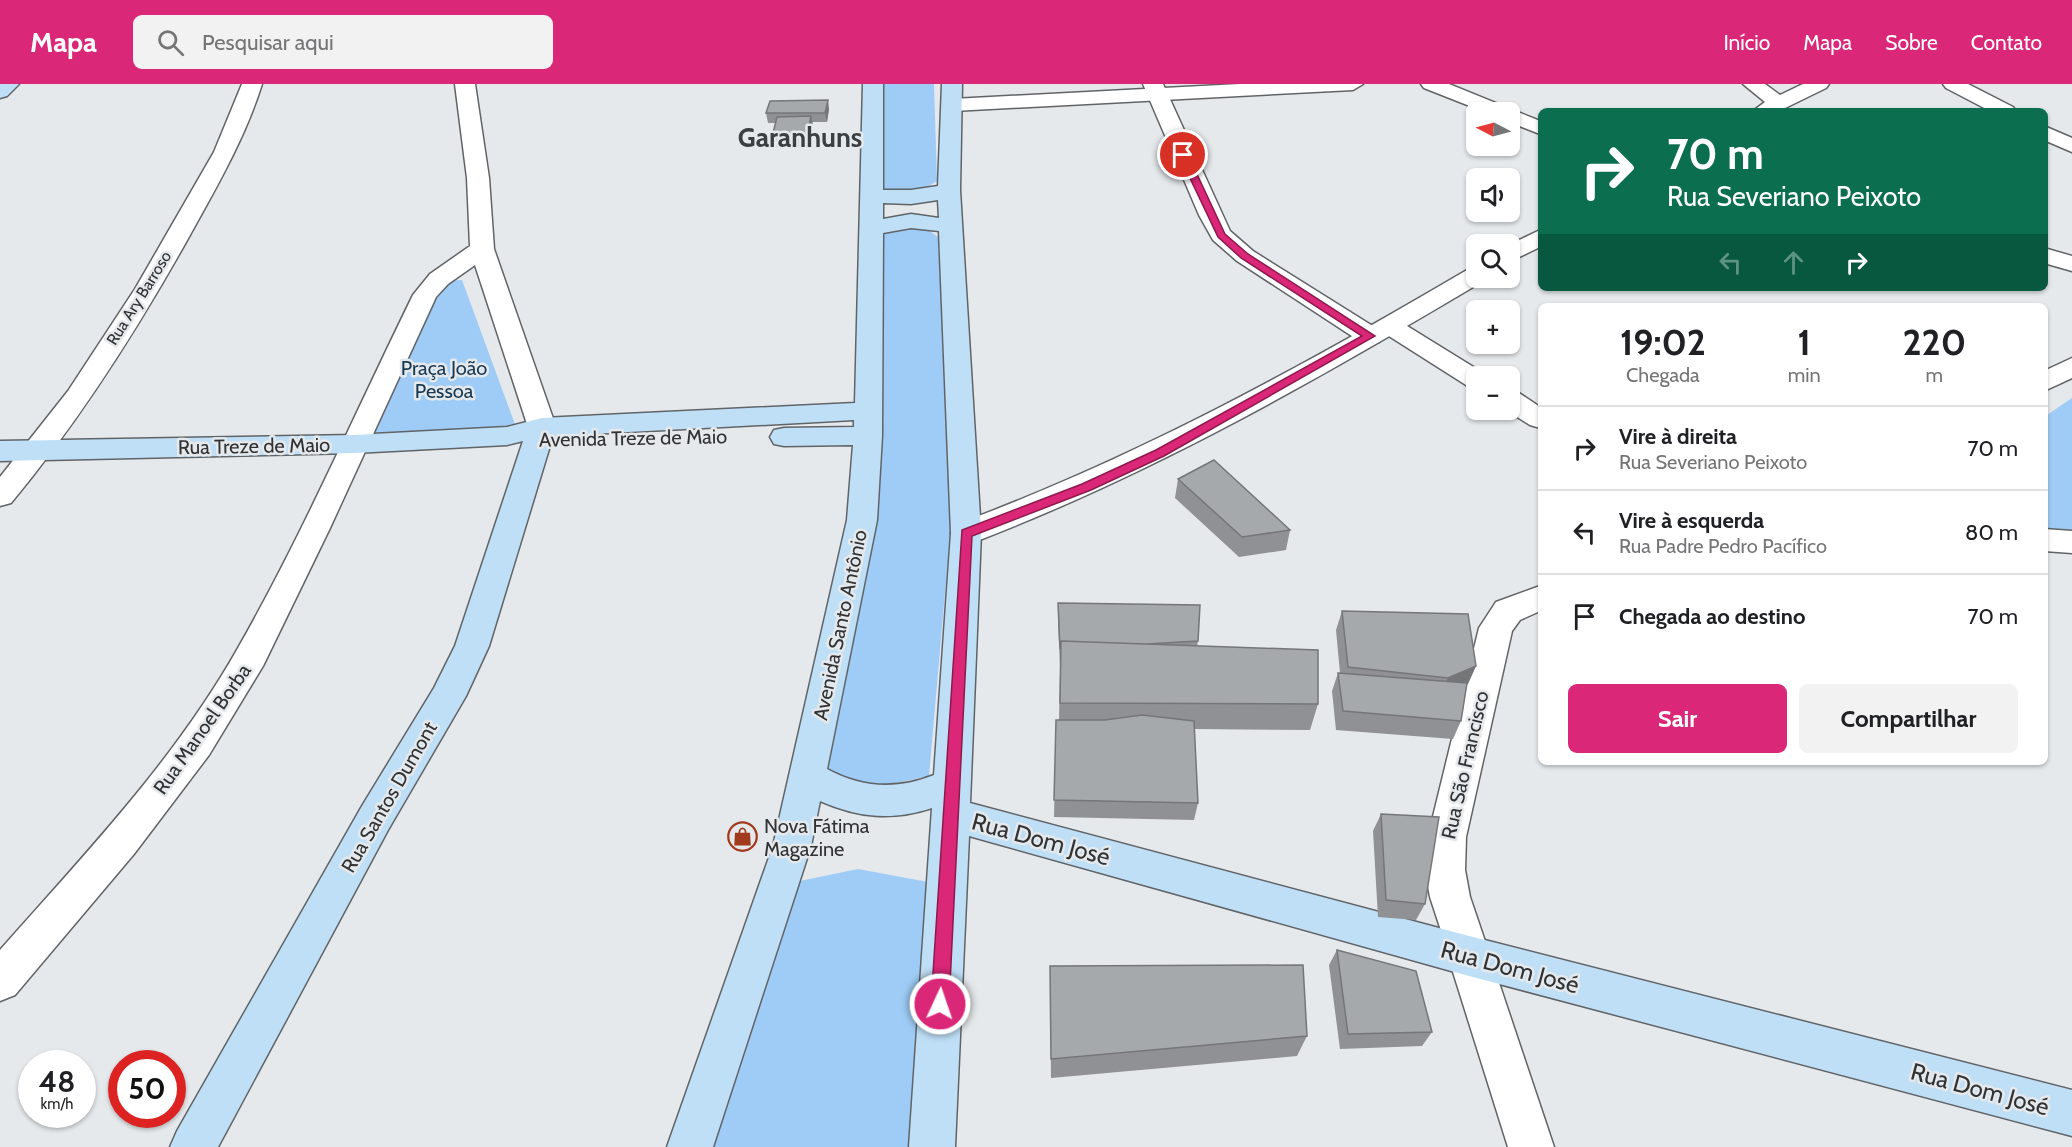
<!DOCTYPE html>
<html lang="pt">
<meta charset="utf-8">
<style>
:root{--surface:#fff;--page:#f2f2f2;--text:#202124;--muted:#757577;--line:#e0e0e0;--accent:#db2777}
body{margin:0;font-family:Cabin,sans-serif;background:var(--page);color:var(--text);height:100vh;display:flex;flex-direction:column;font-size:22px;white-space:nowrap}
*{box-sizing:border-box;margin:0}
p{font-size:20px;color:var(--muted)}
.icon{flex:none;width:33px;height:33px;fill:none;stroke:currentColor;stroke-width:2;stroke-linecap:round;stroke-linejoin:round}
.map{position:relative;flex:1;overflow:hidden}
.side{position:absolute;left:1538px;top:219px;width:510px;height:462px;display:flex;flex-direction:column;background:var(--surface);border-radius:9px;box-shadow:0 2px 4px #0004}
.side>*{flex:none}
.hud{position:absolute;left:1538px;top:24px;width:510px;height:183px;border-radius:9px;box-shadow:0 2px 4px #0004;background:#0b6e4f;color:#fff;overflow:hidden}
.needle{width:39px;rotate:276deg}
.controls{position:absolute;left:1466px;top:18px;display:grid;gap:12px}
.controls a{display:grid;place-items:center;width:54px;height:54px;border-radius:9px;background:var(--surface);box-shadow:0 2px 4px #0004;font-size:30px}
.speed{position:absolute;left:18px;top:966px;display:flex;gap:12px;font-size:30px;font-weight:700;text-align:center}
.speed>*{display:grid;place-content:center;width:78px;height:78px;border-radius:50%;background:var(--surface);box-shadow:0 2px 4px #0004;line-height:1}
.speed small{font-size:15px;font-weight:400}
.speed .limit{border:9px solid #d22;background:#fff;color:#111}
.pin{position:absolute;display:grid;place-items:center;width:51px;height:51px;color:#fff;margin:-26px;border:3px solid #fff;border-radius:50%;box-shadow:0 2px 6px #0007}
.me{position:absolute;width:66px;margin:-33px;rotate:3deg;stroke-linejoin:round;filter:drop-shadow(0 0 4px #0008)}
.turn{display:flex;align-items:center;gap:21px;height:126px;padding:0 30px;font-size:27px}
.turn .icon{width:78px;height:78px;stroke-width:2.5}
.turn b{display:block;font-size:42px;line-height:51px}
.lanes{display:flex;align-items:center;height:57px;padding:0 30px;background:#0003;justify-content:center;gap:30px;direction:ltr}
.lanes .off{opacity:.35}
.eta{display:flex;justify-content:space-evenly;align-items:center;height:102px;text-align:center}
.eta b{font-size:36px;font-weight:800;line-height:42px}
.action{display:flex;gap:12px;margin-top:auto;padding:12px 30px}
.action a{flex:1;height:69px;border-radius:9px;background:var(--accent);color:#fff;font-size:24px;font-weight:800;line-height:69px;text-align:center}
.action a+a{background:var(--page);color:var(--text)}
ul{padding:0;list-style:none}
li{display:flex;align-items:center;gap:18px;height:84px;padding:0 30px;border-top:2px solid var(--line)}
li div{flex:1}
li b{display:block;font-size:22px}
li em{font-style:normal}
header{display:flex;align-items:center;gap:36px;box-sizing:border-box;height:84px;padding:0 30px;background:var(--accent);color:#fff}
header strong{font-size:28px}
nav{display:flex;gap:33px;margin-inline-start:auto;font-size:21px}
.search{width:420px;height:54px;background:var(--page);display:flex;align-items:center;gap:15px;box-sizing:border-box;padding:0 21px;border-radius:9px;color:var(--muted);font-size:22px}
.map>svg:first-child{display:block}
.green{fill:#9eccf6}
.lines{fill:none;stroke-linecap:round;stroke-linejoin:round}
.minor-casing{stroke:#616467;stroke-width:3}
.tertiary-casing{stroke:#616467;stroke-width:3}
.secondary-casing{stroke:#616467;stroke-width:3}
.minor{fill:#fff;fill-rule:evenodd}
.tertiary{fill:#fff;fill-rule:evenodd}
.secondary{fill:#bfdff7;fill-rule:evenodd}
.wall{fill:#8f9194}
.shaded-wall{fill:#747678}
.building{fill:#a6a9ac;stroke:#747678;stroke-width:1.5}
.route{fill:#db2777;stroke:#8e194d;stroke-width:1.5}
.labels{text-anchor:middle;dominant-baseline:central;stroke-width:5;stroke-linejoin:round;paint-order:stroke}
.far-street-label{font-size:16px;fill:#313233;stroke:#e5e9ec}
.park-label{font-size:20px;fill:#173954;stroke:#e5e9ec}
.street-label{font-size:20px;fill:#313233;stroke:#e5e9ec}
.poi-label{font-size:20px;fill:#313233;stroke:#e5e9ec;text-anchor:start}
.near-street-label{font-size:24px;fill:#313233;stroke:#e5e9ec}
.far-town-label{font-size:27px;font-weight:bold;fill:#3c3f41;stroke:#e5e9ec}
</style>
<header>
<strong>Mapa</strong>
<div class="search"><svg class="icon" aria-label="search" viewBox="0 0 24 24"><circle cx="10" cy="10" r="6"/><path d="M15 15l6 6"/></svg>Pesquisar aqui</div>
<nav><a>Início</a><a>Mapa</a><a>Sobre</a><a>Contato</a></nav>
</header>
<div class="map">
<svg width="2072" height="1063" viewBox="0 0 2072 1063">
<rect width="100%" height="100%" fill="#e5e9ec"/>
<path class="green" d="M881 0H934L937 97C920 108 899 113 880 103Z
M924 143 938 153 951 440 929 692 856 708 820 688 876 443 881 146Z
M462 196 516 343 360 351 440 197Z
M2072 314V448L2045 447 2044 333Z
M858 785 928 798 910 1063H709L795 798Z"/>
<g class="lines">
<defs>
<path id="minor" d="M242 0H262C245 54 217 102 190 151 137 246 80 336 11 419L0 422V393L68 307 135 205 214 68Z
M1143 0H1163L1230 147 1253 167 1379 246 1383 252 1379 258 1370 260 1361 258 1237 177 1213 156 1199 131Z
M1421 0H1449L1540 37V50L1509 38V28H1485L1424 4Z
M2044 164 2072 172V187L2044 179Z
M1390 234 1399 237 1488 292H1476V303L1466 301 1381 247 1377 242 1381 237Z
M2072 274V294L2044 307V287Z
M1509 306 1519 309 1540 323V344L1530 341 1506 326H1509Z
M2044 445 2072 447V469L2044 467Z
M1540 502V527L1520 536 1512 547 1466 753 1465 786 1470 813 1490 872 1484 886 1469 892 1454 886 1430 813 1425 786 1428 753 1479 544 1496 518Z"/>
<path id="tertiary" d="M455 0H475L489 94 494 165 556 343 552 349 542 352 532 349 528 343 475 181 448 200 436 213 330 444 263 582 209 671 134 770 15 911 0 917V866C84 771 175 676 238 564 303 450 355 329 413 211L430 190 470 162 467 94Z
M1240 0H1363L1353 6 953 27 946 25 943 21 946 17 953 15Z
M1743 0H1765L1780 11 1803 0H1829L1826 4 1779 27H1753L1765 18Z
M1943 0H1968L2013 23 2016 27H1990L1946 4Z
M2044 42 2072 54V68L2044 56Z
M1540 146V163L1509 178V161Z
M1476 184V194H1486L1485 196C1320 294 1156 388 977 457L966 460 955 457 951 449 955 441C1136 374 1302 283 1467 186Z
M1469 852 1484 858 1490 872 1554 1063H1508L1448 872 1454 858Z"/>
<path id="secondary" d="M0 0H19L7 12 0 14Z
M863 0H883V106H911L938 102 942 0H962L960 106 981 449 970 719 1469 852 2072 1006V1052L1469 892 969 752 955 1063H909L932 724C892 737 859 734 820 717L811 762 713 1063H667L773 762 847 436 853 361 784 362 774 360 770 353 774 346 784 344 854 343V336L553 352 489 562 466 612 388 746 218 1063H170L177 1047 362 722 434 604 455 562 523 357 507 361 354 369 0 377V357L354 351 507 343 542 334 855 319ZM938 116 939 134 911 130 883 135V119L911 120ZM911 144 939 147 951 449 934 691C897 706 862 704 827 685L877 436 882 352 883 149Z"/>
</defs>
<use href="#minor" class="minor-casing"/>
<use href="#tertiary" class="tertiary-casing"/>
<use href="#secondary" class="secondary-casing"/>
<use href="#minor" class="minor"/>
<use href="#tertiary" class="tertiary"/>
<use href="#secondary" class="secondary"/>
</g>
<path class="wall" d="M829 25 827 38H812L813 41 809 62 774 63 772 53 776 39H768L766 29Z
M1178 395 1290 446 1286 466 1239 473 1175 414Z
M1058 519 1198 557 1197 562 1318 620 1310 646 1194 645 1198 719 1194 736 1054 733 1056 636H1059L1060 583 1058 538Z
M1342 527 1476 582 1467 601 1461 637 1453 655 1336 646 1332 607 1338 589H1340L1336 546Z
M1381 730 1425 820 1416 836 1378 833 1373 747Z
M1337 866 1432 948 1422 962 1340 965 1329 881Z
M1050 882 1307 952 1297 972 1051 994Z"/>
<path class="shaded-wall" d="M828 16 829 25 827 38 825 29Z
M811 32 813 41 809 62 807 53Z
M1476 582 1468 600 1439 613 1448 594Z"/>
<path class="building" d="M828 16 825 29H766L770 17Z
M811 32 807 53H772L777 33Z
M1214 376 1290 446 1242 453 1178 395Z
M1058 519 1200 521 1198 557 1146 560 1061 557 1060 565Z
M1342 527 1468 530 1476 582 1448 594 1348 583Z
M1061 557 1318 566V620L1060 619Z
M1338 589 1467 599 1461 637 1343 627Z
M1142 631 1194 637 1198 719 1054 716 1056 636H1105Z
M1381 730 1439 733 1425 820 1386 816Z
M1337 866 1416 887 1432 948 1348 950Z
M1303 881 1307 952 1051 975 1050 882Z"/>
<path class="route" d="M1183 68 1188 71 1225 150 1248 170 1375 252 1164 372 1091 406 972 452 949 920 946 926 940 929 934 926 931 920 962 446 1082 400 1156 366 1362 252 1241 174 1218 153 1179 71Z"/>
<defs>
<symbol id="shop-ring" viewBox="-11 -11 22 22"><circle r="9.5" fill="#e5e9ec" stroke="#a23a1d" stroke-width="1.5"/><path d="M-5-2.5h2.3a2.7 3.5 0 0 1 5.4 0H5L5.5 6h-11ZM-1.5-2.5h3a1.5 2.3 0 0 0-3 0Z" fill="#a23a1d"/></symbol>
</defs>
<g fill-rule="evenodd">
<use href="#shop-ring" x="726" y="736" width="33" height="33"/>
</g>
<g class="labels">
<g class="far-street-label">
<text transform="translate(139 214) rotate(-58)">Rua Ary Barroso</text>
</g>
<g class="park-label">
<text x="444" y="284">Praça João<tspan x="444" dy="23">Pessoa</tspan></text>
</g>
<g class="street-label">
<text transform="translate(633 354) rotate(-1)">Avenida Treze de Maio</text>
<text transform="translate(254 362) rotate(-1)">Rua Treze de Maio</text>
<text transform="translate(840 541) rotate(-78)">Avenida Santo Antônio</text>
<text transform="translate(202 645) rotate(-55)">Rua Manoel Borba</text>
<text transform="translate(1465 681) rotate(-77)">Rua São Francisco</text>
<text transform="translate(389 713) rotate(-60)">Rua Santos Dumont</text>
</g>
<g class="poi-label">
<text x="764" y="742">Nova Fátima<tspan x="764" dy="23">Magazine</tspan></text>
</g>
<g class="near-street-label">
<text transform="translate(1041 755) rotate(15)">Rua Dom José</text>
<text transform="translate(1510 883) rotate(15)">Rua Dom José</text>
<text transform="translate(1980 1005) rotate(15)">Rua Dom José</text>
</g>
<g class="far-town-label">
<text x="800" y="53">Garanhuns</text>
</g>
</g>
</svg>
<div class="controls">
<a><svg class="needle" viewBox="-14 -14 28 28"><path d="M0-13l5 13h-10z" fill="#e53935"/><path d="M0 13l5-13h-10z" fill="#757577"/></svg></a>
<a><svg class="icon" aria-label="sound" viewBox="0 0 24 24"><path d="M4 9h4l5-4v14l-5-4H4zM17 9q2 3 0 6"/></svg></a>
<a><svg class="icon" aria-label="search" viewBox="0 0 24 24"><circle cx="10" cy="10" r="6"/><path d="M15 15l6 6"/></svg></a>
<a>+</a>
<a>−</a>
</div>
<div class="speed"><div>48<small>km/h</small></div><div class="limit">50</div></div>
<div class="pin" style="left:1183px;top:71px;background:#d93025"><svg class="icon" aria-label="arrive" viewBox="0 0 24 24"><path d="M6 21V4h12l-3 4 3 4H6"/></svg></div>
<svg class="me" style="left:940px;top:920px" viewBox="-20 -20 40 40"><circle r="17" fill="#db2777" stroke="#fff" stroke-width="3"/><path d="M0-11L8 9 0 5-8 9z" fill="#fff"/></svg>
<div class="hud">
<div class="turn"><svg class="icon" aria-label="right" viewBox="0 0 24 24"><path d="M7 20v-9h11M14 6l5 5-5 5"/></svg><div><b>70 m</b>Rua Severiano Peixoto</div></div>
<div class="lanes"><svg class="icon off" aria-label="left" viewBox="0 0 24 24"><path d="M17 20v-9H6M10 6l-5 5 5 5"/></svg><svg class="icon off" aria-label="ahead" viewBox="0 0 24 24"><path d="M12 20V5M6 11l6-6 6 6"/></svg><svg class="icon" aria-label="right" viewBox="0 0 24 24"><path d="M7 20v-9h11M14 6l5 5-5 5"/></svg></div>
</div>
<section class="side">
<div class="eta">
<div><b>19:02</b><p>Chegada</p></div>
<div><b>1</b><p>min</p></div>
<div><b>220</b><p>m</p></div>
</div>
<ul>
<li><svg class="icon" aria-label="right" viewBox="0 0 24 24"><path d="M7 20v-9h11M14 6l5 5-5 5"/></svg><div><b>Vire à direita</b><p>Rua Severiano Peixoto</p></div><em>70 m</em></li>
<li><svg class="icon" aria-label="left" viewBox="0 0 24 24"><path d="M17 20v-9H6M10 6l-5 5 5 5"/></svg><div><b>Vire à esquerda</b><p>Rua Padre Pedro Pacífico</p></div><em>80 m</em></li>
<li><svg class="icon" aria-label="arrive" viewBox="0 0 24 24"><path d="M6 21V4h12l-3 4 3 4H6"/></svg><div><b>Chegada ao destino</b></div><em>70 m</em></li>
</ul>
<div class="action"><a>Sair</a><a>Compartilhar</a></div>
</section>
</div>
